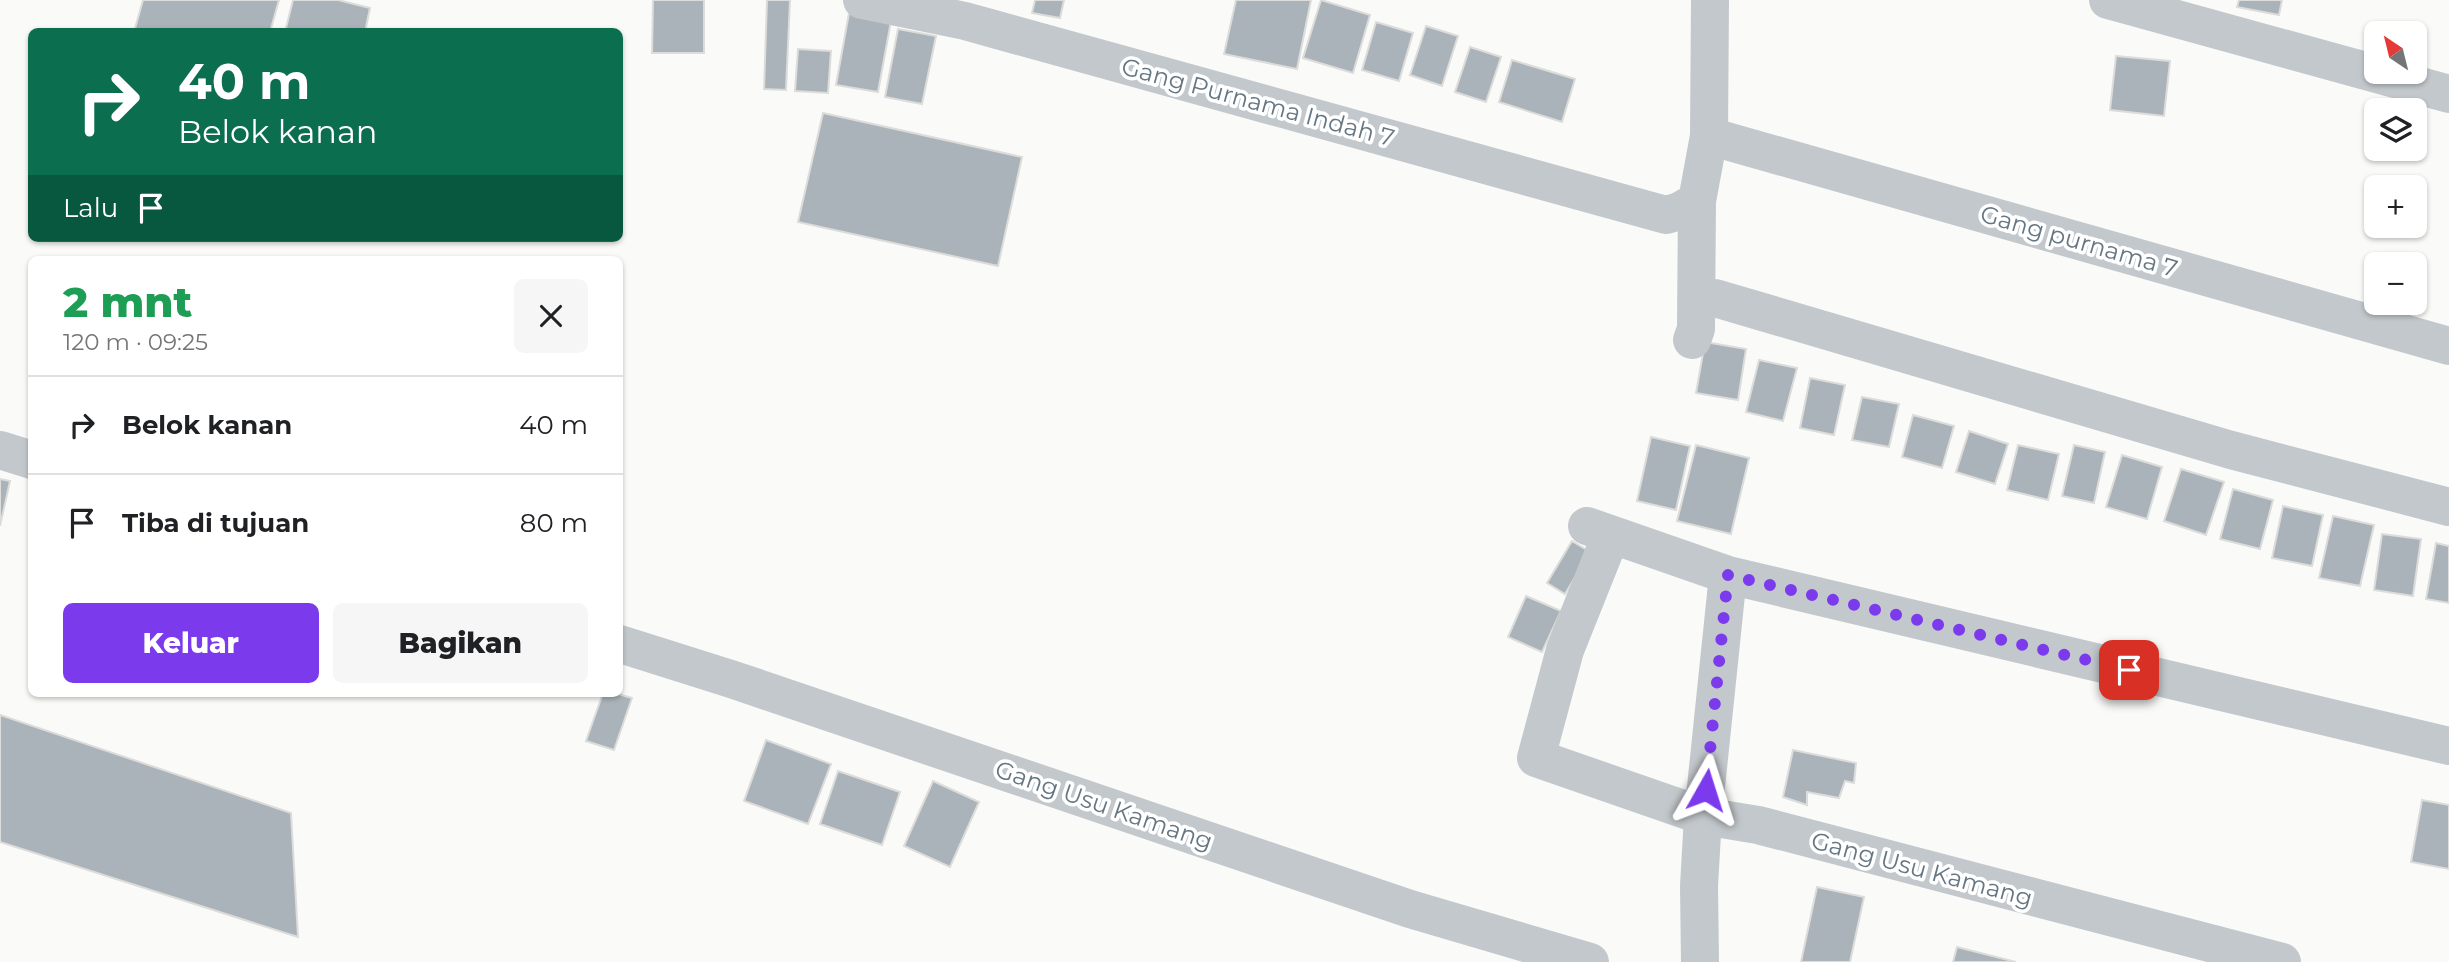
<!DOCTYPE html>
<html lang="id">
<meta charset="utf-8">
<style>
:root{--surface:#fff;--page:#f6f6f6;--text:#202124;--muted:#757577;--line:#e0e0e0;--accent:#7c3aed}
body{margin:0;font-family:Montserrat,sans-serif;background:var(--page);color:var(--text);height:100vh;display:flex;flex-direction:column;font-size:26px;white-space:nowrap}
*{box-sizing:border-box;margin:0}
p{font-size:23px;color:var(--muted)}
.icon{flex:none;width:38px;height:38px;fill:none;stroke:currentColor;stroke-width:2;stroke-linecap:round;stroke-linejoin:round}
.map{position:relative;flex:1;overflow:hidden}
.panel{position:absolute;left:28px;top:256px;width:595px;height:441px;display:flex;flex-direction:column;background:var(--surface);border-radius:10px;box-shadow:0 2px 5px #0004}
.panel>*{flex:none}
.hud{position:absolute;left:28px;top:28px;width:595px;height:214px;border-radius:10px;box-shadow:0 2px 5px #0004;background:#0b6e4f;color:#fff;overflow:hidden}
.needle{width:46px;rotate:325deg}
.buttons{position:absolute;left:2364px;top:21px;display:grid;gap:14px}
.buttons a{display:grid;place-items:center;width:63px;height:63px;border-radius:10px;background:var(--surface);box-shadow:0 2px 5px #0004;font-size:35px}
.pin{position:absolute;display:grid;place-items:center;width:60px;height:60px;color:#fff;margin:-30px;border-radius:14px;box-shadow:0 4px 10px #0006}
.me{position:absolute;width:77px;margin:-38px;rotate:6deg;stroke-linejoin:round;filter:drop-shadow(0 0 5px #0008)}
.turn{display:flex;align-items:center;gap:24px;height:147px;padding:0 35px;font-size:32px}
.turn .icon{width:91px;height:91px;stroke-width:2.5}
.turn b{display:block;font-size:49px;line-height:60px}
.then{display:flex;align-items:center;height:66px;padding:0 35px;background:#0003;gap:14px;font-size:26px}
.round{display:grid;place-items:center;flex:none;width:74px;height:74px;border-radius:10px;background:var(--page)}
.headline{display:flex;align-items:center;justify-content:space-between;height:119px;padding:0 35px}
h1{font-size:42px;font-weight:800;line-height:52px;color:#1e9e55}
.primary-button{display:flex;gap:14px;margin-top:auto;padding:14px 35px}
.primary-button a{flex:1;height:80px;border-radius:10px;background:var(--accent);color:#fff;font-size:28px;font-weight:800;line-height:80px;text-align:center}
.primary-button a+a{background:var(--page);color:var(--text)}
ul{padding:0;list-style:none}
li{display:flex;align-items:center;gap:21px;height:98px;padding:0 35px;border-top:2px solid var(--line)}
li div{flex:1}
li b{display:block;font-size:26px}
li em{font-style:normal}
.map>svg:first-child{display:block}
.building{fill:#aab3b9;stroke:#dcdcda;stroke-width:2}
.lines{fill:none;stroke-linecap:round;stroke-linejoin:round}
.street{stroke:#c3c8cc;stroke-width:38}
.route{stroke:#7c3aed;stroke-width:12;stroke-dasharray:0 21.6}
.labels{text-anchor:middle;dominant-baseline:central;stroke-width:7;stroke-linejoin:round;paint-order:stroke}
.street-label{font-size:24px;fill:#657683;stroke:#fff}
</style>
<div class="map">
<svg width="2449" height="962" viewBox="0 0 2449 962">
<rect width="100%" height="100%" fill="#fafaf8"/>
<path class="building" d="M143 0H279L270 32H134Z
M293 0H338L370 8 365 32H285Z
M653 0H704V53H652Z
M767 0H790L786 90 764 89Z
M1035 0H1064L1060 18 1032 13Z
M1236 0H1311L1297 69 1224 54Z
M1321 0 1370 15 1353 73 1303 58Z
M2239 0H2282L2279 15 2237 7Z
M849 13 891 21 878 92 836 85Z
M1376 22 1413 33 1399 81 1362 70Z
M1426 26 1458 36 1442 86 1410 75Z
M898 29 936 36 922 104 885 97Z
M1470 47 1501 57 1486 102 1455 92Z
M798 49 831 51 828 93 795 91Z
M2116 56 2170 61 2164 116 2110 110Z
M1512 60 1575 79 1562 122 1499 102Z
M823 113 1022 157 998 266 798 222Z
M1705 342 1746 349 1738 400 1696 393Z
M1759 360 1797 368 1783 421 1746 412Z
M1810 378 1845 385 1834 435 1800 428Z
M1862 397 1899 404 1889 447 1852 440Z
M1913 415 1954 426 1942 468 1902 457Z
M1969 431 2008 444 1995 484 1956 472Z
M1651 437 1690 446 1676 510 1637 501Z
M1696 445 1749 458 1731 534 1677 521Z
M2018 445 2059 454 2048 500 2007 490Z
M2074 445 2105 452 2094 503 2062 496Z
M2122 455 2162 467 2147 519 2106 507Z
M2181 469 2224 482 2206 535 2164 521Z
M0 479 10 481 0 526Z
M2233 489 2273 500 2260 549 2220 539Z
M2283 506 2323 515 2312 566 2272 558Z
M2333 516 2374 525 2360 586 2319 578Z
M2382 534 2421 539 2413 596 2374 590Z
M1572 541 1590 552 1565 594 1547 583Z
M2436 543 2449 546V603L2426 599Z
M1526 596 1561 611 1542 652 1508 637Z
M603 693H615L632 698 614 750 586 741Z
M0 715 291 813 298 937 0 842Z
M766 740 831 764 808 824 744 801Z
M1793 750 1856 763 1854 783 1845 781 1839 798 1807 792V805L1783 797Z
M838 771 900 792 882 845 820 824Z
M933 781 979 802 950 867 904 846Z
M2422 800 2449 805V869L2411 862Z
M1817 887 1864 897 1850 962H1801Z
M1957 947 2016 962H1953Z"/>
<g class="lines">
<path class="street" d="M862 0 965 21 1666 215 1680 211 1697 201 1709 136 1710 0
M2108 0 2449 94
M1709 136 2449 346
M1715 298 2231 450 2449 507
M1692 340 1696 329 1697 201
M0 450 32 460
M1587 526 1728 575 2449 746
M1611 535 1565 650 1536 758 1703 816 1728 575
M620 644 731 679 1410 909 1590 962
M1700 962 1699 886 1703 816 1758 825 2282 962"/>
</g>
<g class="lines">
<path class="route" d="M1706 790 1728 575 2129 670"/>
</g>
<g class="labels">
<g class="street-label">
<text transform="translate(1258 102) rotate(15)">Gang Purnama Indah 7</text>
<text transform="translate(2079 241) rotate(16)">Gang purnama 7</text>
<text transform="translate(1104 805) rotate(19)">Gang Usu Kamang</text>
<text transform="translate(1922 869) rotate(15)">Gang Usu Kamang</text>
</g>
</g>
</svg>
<div class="buttons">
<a><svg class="needle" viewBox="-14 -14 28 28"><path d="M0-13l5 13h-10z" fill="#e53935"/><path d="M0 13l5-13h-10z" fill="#757577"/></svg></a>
<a><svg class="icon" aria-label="layers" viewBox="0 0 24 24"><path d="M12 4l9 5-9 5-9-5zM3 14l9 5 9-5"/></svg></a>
<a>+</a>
<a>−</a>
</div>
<div class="pin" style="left:2129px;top:670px;background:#d93025"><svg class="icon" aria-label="arrive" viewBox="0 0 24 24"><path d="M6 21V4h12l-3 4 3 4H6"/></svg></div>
<svg class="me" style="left:1706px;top:790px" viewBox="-20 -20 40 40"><path d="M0-17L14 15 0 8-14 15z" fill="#7c3aed" stroke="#fff" stroke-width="4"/></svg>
<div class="hud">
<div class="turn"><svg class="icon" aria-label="right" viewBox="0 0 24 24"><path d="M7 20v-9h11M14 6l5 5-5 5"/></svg><div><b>40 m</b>Belok kanan</div></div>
<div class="then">Lalu<svg class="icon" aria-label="arrive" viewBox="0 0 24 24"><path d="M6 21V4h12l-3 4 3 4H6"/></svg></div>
</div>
<section class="panel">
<div class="headline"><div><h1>2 mnt</h1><p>120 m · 09:25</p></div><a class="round"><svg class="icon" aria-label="close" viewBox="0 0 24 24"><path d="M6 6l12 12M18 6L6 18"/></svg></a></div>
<ul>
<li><svg class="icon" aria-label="right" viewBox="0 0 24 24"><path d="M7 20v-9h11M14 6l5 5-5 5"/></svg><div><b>Belok kanan</b></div><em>40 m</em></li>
<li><svg class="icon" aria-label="arrive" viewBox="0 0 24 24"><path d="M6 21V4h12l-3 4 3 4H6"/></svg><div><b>Tiba di tujuan</b></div><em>80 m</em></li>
</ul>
<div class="primary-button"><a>Keluar</a><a>Bagikan</a></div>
</section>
</div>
